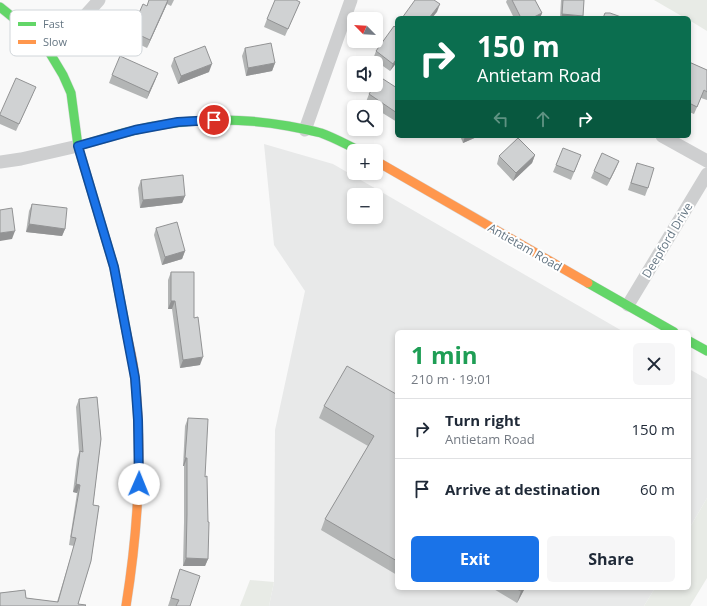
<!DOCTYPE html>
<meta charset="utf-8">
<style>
:root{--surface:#fff;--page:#f6f6f7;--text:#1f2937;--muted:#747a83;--line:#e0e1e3;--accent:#1a73e8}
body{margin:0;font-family:"Open Sans",sans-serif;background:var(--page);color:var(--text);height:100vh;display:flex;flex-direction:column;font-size:15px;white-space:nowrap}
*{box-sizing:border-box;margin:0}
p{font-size:13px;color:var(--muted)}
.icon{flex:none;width:22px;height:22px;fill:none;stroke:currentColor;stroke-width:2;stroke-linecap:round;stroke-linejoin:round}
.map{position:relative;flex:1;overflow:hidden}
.details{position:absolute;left:395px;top:330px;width:296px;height:260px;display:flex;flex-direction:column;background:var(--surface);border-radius:6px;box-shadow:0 2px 6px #0003}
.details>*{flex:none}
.banner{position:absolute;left:395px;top:16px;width:296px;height:122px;border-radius:6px;box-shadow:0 2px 6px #0003;background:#0b6e4f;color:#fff;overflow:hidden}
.needle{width:26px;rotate:294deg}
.fabs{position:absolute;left:347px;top:12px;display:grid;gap:8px}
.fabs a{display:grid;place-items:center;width:36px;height:36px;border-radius:6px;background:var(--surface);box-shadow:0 2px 6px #0003;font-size:20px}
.pin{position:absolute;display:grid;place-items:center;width:34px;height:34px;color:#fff;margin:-17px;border:2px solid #fff;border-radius:50%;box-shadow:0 1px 4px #0007}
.me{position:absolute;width:44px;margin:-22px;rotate:1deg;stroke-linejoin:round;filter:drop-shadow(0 0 3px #0008)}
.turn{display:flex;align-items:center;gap:14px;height:84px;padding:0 16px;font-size:18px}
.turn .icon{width:52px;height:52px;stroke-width:2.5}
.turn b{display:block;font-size:28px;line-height:34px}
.lanes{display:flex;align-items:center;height:38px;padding:0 16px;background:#0003;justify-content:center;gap:20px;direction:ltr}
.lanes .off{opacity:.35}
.round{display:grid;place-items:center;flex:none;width:42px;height:42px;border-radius:6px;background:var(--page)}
.headline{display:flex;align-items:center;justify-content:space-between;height:68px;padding:0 16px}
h1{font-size:24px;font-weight:700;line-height:30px;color:#1e9e55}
.primary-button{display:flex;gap:8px;margin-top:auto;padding:8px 16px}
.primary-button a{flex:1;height:46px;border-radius:6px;background:var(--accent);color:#fff;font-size:16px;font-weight:700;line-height:46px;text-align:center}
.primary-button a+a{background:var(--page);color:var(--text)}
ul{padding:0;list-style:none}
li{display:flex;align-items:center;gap:12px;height:60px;padding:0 16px;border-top:1px solid var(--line)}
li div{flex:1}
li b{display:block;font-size:15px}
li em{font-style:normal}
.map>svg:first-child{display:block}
.built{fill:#e8e9e9;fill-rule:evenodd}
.green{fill:#e8ebe6}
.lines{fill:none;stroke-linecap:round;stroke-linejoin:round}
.fast-casing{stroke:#d5d6d7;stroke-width:10}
.slow-casing{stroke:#d5d6d7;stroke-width:10}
.street{stroke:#cecfd0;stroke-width:13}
.fast{stroke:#63d668;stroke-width:9}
.slow{stroke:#ff974d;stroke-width:9}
.wall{fill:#b3b5b5}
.shaded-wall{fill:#929394}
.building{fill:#d0d2d3;stroke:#929394}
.route-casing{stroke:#114b97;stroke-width:10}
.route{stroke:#1a73e8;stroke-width:7}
.labels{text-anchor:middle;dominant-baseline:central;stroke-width:4;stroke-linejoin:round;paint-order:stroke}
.street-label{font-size:12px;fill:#657683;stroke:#fff}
.key{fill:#fff;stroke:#d1d6da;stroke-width:1}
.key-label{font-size:11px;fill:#657683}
</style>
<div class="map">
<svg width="707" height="606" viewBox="0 0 707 606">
<rect width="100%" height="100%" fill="#f9f9f9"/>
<path class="built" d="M264 144 333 164 624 332H397V588H655L644 606H269L274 582 275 430 305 291 274 245ZM354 195H376V217H354Z
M689 369 707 379V498L689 529Z"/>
<path class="green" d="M654 0H707V31L689 20V18H685Z
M707 498V578L690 606H644L655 588H689V529Z
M250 580 274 582 269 606H240Z"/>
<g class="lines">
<defs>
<path id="fast" d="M0 7 31 32 48 50 63 75 71 93 78 146 114 267 127 335
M78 146C104 139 129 130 155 126 199 118 244 118 288 126 299 128 310 130 321 133 335 138 347 145 360 151
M588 283 674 332
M689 341 707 351"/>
<path id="slow" d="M376 161 588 283
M126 606C138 531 143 455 135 379 134 364 130 349 127 335"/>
</defs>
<use href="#fast" class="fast-casing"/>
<use href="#slow" class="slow-casing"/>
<path class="street" d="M48 50C67 35 83 19 99 0
M305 130 351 0
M662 136 707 161
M0 162 21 159 78 146
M628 305 707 174"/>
<use href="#fast" class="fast"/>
<use href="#slow" class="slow"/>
</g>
<path class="wall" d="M149 0H174L171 6 167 4 147 48 128 39 131 31 147 6Z
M507 0H535L542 13 540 18H514L506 2Z
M561 0H584L583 16 582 18H560Z
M300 2 285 36 264 27 267 19Z
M397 24V62L390 71 373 59 376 51Z
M245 48 275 63 272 71 246 76 242 56Z
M174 58 209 72 178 84 171 66Z
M689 62 707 70V100L701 98 694 114 689 112Z
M158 73 147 99 109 83 112 75Z
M397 88V122L376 109V107H374L366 102 369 94Z
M33 94 16 131 0 124V114Z
M460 136H479L463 143Z
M535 155 532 163 513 181 497 164 499 156Z
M619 161 616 168 607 186 591 178 594 171Z
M578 163 571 180 553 172 556 165Z
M637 163 648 188 645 196 628 190Z
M141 180 185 196 182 203 140 208 138 188Z
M32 204 65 229 62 236 26 232 29 211Z
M156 228 185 251 182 259 162 265 154 235Z
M171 272 194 318 200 365 180 368 172 309H168V280Z
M397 392V575L321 530 325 519 368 446 319 418 324 406 396 394Z
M97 397 101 439 93 505 99 506 91 561 78 604 86 605 85 606H0V593L25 590 26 598 57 602 74 546 69 545 77 493 73 492 77 459 79 452 76 407 79 399Z
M188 418 205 477 208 559 205 566H183L184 522V466H183L185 426Z
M180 569 190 606H168L177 579Z
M492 588H525L517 603Z"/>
<path class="shaded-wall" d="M168 0 167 4 147 48 150 40Z
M440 4 437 12 432 18H429Z
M542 13 540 18H532Z
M562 14 583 16 582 18H561Z
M397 58V62L390 71 393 64Z
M275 63 272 71 246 76 248 68Z
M212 64 209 72 178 84 181 76Z
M158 73 155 81 147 99 149 92Z
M465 136H479L463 143Z
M535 155 532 163 513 181 516 173Z
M619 161 616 168 607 186 610 179Z
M185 196 182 203 140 208 143 200Z
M29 224 65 229 62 236 26 232Z
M15 231 12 239 0 241V233Z
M185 251 182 259 162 265 165 257Z
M171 301H175L172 309H168Z
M203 357 200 365 180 368 183 360Z
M185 458H187L184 466H183Z
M76 484 80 485 77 493 73 492Z
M186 558 208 559 205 566H183Z
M523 588H525L517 603 521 591Z"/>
<path class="building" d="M149 0H168L150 40 131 31 143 4 147 6Z
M275 0H296L300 2 288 29 267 19Z
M415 0H434L440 4 429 18H402Z
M512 0H535L542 13 532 18H521Z
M563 0H584L583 16 562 14Z
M605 13H610L624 18H603Z
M397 24V58L393 64 376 51 394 26 395 27Z
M271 43 275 63 248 68 245 48Z
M205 46 212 64 181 76 174 58Z
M120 56 158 73 149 92 112 75Z
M689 62 707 70V92L704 90 697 107 689 103Z
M380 77 397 88V113L369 94 375 85H376V83Z
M16 78 36 87 19 124 0 115V114Z
M518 138 535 155 516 173 499 156Z
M563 148 581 155 574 172 556 165Z
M602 153 619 161 610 179 594 171Z
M637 163 654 168 648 188 631 183Z
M183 175 185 196 143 200 141 180Z
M32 204 67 208 65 229 29 224Z
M12 208 15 231 0 233V210Z
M177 222 185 251 165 257 156 228Z
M171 272H194V318L198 317 203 357 183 360 175 301H171Z
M347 366 396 394 397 392V561L325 519 374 436 324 406Z
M97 397 101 439 93 505 99 506 91 561 78 604 86 605 85 606H0V593L25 590 26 598 58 602 76 538 71 537 80 485 76 484 80 451 83 452 79 399Z
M188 418 208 419 205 477 207 476 208 522H209L208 559 186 558 187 514V458H185Z
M180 569 200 576 190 606H176L179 600 171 598Z
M515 588H523L521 591Z"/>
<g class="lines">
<defs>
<path id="route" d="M139 484 138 420 135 378 114 267 78 146 135 130 178 122 214 120"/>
</defs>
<use href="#route" class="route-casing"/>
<use href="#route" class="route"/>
</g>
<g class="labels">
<g class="street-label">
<text transform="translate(667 240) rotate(-59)">Deepford Drive</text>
<text transform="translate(525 247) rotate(30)">Antietam Road</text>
</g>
</g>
<rect x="10" y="10" width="132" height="46" rx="6" class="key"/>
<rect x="18" y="22" width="18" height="4" fill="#63d668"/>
<rect x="18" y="40" width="18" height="4" fill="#ff974d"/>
<g class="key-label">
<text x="43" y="28">Fast</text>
<text x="43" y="46">Slow</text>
</g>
</svg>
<div class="fabs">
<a><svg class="needle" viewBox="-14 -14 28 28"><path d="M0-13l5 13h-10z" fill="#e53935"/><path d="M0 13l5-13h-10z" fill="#747a83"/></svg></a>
<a><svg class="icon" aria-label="sound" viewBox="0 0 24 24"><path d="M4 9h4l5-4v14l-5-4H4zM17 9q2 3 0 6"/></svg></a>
<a><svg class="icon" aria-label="search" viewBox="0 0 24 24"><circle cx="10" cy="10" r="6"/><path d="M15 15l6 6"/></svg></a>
<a>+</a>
<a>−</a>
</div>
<div class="pin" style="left:214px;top:120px;background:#d93025"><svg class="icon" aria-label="arrive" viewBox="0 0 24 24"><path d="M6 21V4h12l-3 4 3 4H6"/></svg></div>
<svg class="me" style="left:139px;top:484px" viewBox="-20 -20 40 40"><circle r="19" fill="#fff"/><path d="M0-13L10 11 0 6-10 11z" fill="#1a73e8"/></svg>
<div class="banner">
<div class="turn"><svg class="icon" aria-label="right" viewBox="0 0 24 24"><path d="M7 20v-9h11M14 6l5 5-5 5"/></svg><div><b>150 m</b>Antietam Road</div></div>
<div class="lanes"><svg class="icon off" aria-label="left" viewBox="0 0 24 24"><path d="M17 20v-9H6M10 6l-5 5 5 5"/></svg><svg class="icon off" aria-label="ahead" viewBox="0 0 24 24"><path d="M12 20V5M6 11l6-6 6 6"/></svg><svg class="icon" aria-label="right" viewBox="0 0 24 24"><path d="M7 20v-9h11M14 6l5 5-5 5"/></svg></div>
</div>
<section class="details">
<div class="headline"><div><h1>1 min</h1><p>210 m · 19:01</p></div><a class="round"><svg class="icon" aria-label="close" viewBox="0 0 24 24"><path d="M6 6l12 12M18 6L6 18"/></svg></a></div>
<ul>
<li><svg class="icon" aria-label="right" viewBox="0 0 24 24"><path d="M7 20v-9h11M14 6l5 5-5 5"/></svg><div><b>Turn right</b><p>Antietam Road</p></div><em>150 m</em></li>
<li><svg class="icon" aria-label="arrive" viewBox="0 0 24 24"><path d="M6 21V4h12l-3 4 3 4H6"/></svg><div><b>Arrive at destination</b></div><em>60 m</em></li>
</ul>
<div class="primary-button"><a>Exit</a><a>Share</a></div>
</section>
</div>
